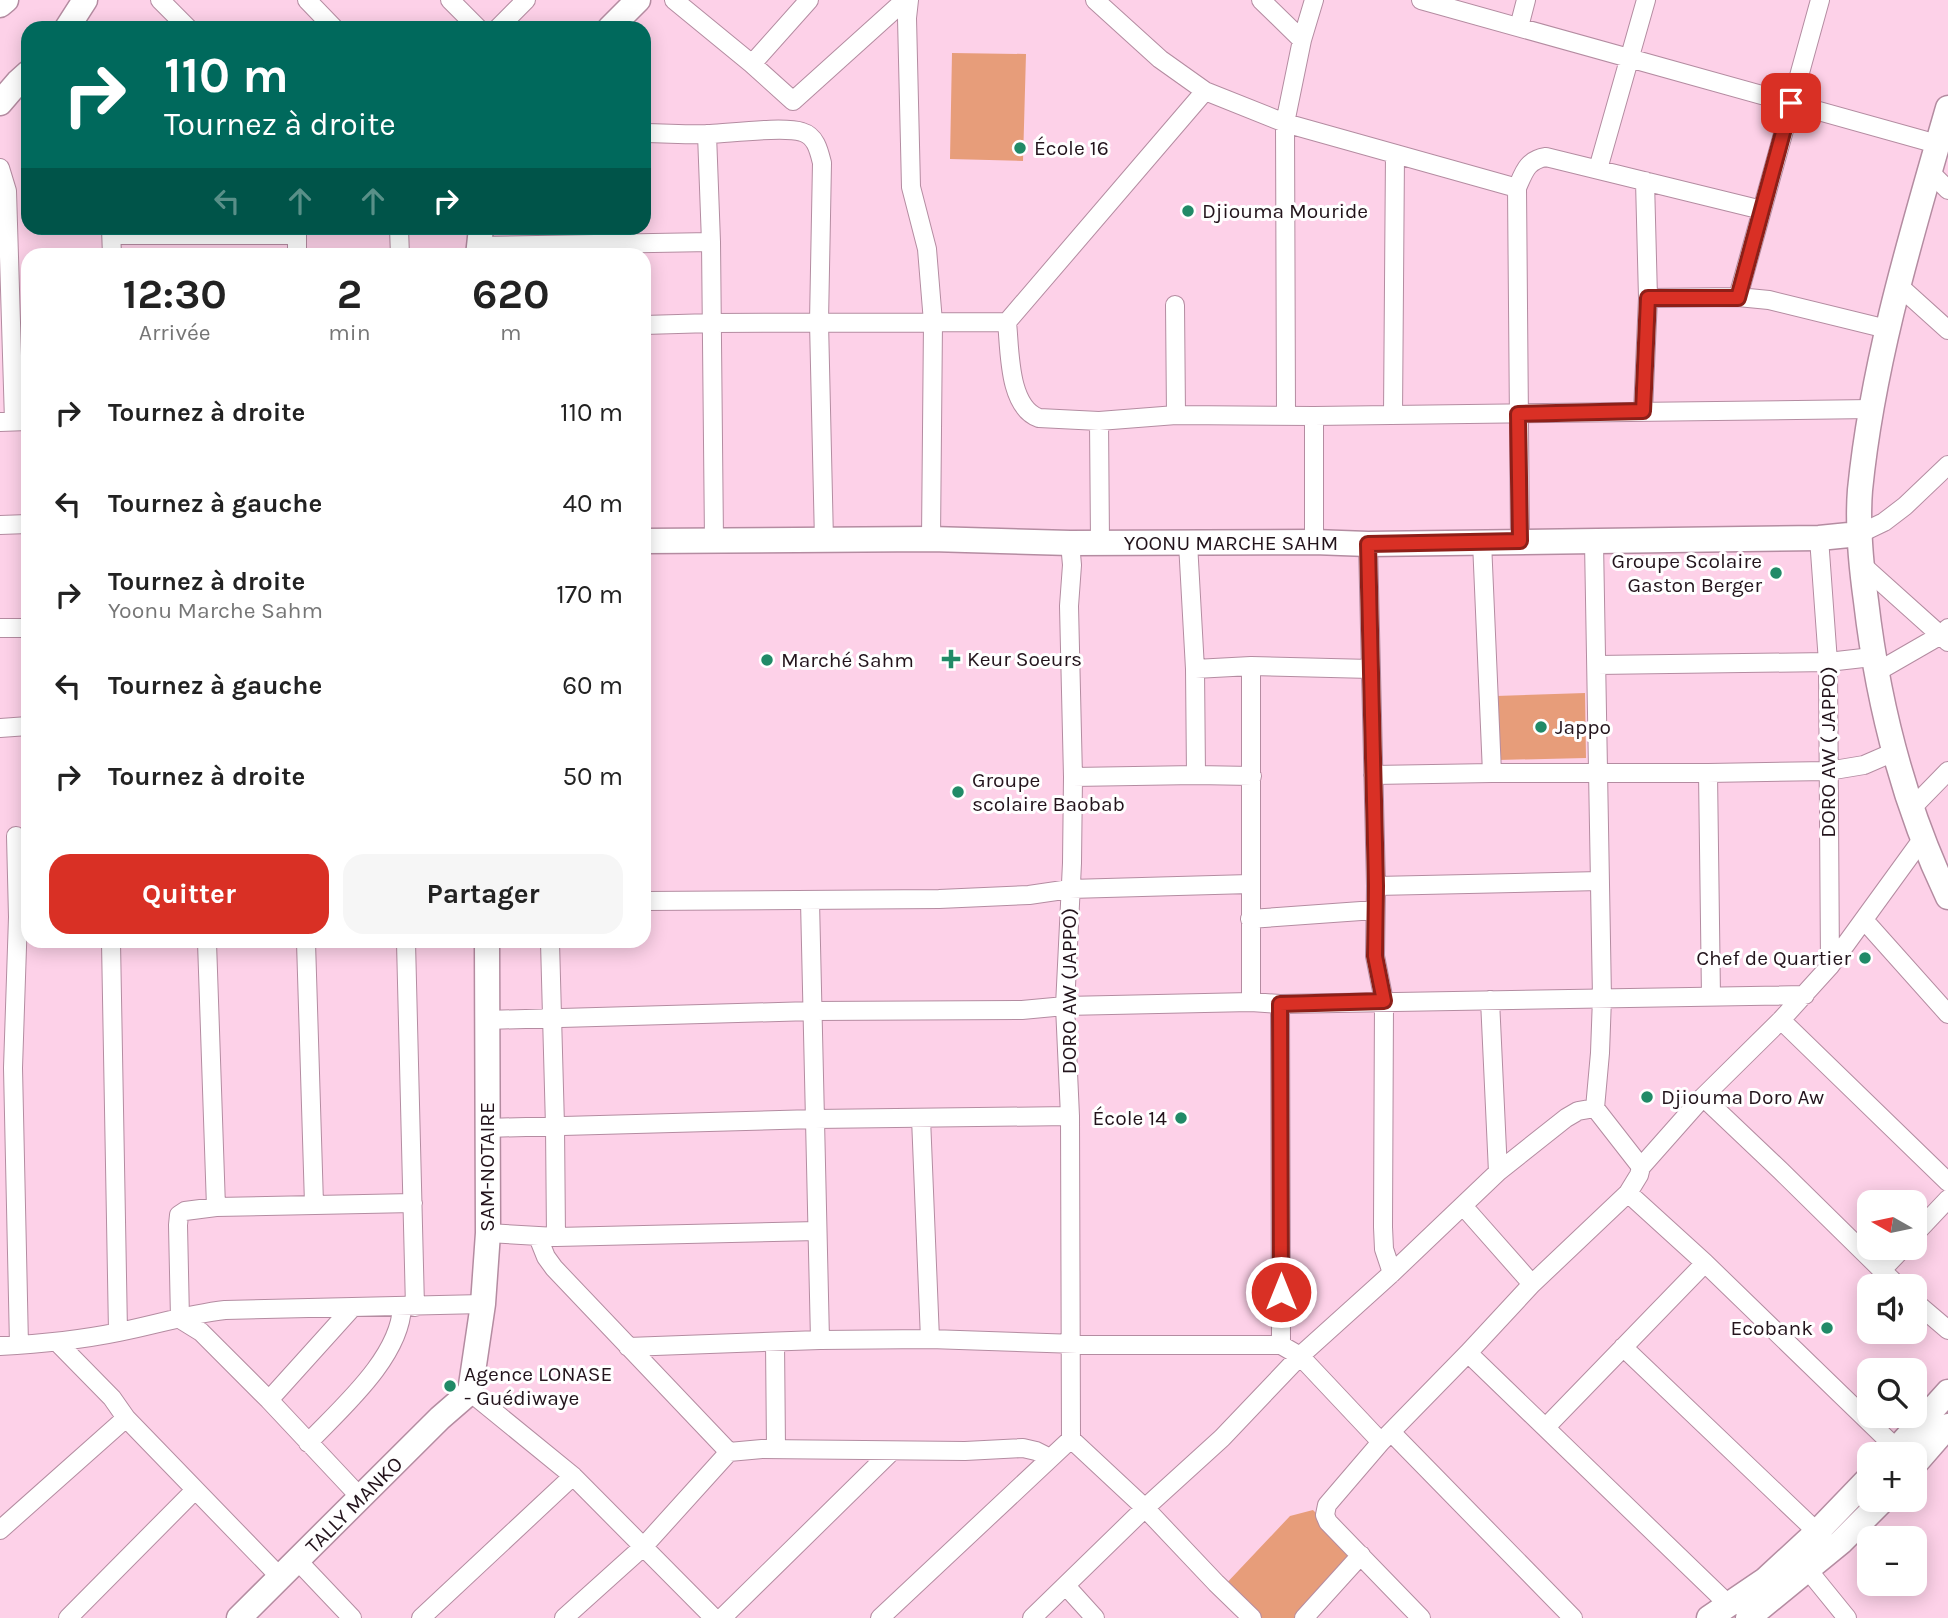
<!DOCTYPE html>
<html lang="fr">
<meta charset="utf-8">
<style>
:root{--surface:#fff;--page:#f6f6f6;--text:#222;--muted:#767676;--accent:#d93025}
body{margin:0;font-family:Karla,sans-serif;background:var(--page);color:var(--text);height:100vh;display:flex;flex-direction:column;font-size:26px;white-space:nowrap}
*{box-sizing:border-box;margin:0}
p{font-size:23px;color:var(--muted)}
.icon{flex:none;width:38px;height:38px;fill:none;stroke:currentColor;stroke-width:2;stroke-linecap:round;stroke-linejoin:round}
.map{position:relative;flex:1;overflow:hidden}
.sheet{position:absolute;left:21px;top:248px;width:630px;height:700px;display:flex;flex-direction:column;background:var(--surface);border-radius:21px;box-shadow:0 4px 18px #0003}
.sheet>*{flex:none}
.hud{position:absolute;left:21px;top:21px;width:630px;height:214px;border-radius:21px;box-shadow:0 4px 18px #0003;background:#00695c;color:#fff;overflow:hidden}
.needle{width:46px;rotate:279deg}
.fabs{position:absolute;left:1857px;top:1190px;display:grid;gap:14px}
.fabs a{display:grid;place-items:center;width:70px;height:70px;border-radius:14px;background:var(--surface);box-shadow:0 4px 18px #0003;font-size:35px}
.pin{position:absolute;display:grid;place-items:center;width:60px;height:60px;color:#fff;margin:-30px;border-radius:14px;box-shadow:0 4px 10px #0006}
.me{position:absolute;width:77px;margin:-38px;rotate:0deg;stroke-linejoin:round;filter:drop-shadow(0 0 5px #0008)}
.turn{display:flex;align-items:center;gap:24px;height:147px;padding:0 28px;font-size:32px}
.turn .icon{width:91px;height:91px;stroke-width:2.5}
.turn b{display:block;font-size:49px;line-height:60px}
.lanes{display:flex;align-items:center;height:66px;padding:0 28px;background:#0003;justify-content:center;gap:35px;direction:ltr}
.lanes .off{opacity:.35}
.eta{display:flex;justify-content:space-evenly;align-items:center;height:119px;text-align:center}
.eta b{font-size:42px;font-weight:700;line-height:49px}
.cta{display:flex;gap:14px;margin-top:auto;padding:14px 28px}
.cta a{flex:1;height:80px;border-radius:21px;background:var(--accent);color:#fff;font-size:28px;font-weight:700;line-height:80px;text-align:center}
.cta a+a{background:var(--page);color:var(--text)}
ul{padding:0;list-style:none}
li{display:flex;align-items:center;gap:21px;height:91px;padding:0 28px}
li div{flex:1}
li b{display:block;font-size:26px}
li em{font-style:normal}
.map>svg:first-child{display:block}
.green{fill:#e79d7a}
.lines{fill:none;stroke-linecap:round;stroke-linejoin:round}
.street-casing{stroke:#b48ca1;stroke-width:20}
.secondary-casing{stroke:#b48ca1;stroke-width:27}
.street{stroke:#fff;stroke-width:18}
.secondary{stroke:#fff;stroke-width:24}
.route-casing{stroke:#8d1f18;stroke-width:18}
.route{stroke:#d93025;stroke-width:12}
.poi-dot{fill:#218a67;stroke:#fff;stroke-width:2.5}
.labels{text-anchor:middle;dominant-baseline:central;stroke-width:6;stroke-linejoin:round;paint-order:stroke}
.poi-label{font-size:21px;fill:#23141c;stroke:#fff;text-anchor:start}
.street-label{font-size:21px;fill:#23141c;stroke:#fff}
</style>
<div class="map">
<svg width="1948" height="1618" viewBox="0 0 1948 1618">
<rect width="100%" height="100%" fill="#fdd1e8"/>
<path class="green" d="M952 53 1026 54 1023 161 950 159Z
M1585 693 1586 758 1498 760 1496 696Z
M1313 1510 1359 1556 1301 1618H1252L1222 1588 1290 1516Z"/>
<g class="lines">
<defs>
<path id="street" d="M160 0 188 28
M307 0 334 28
M450 0 478 28
M674 0 752 64 793 101 905 0
M909 0 907 18 911 187 927 249 933 322 931 539
M1095 0 1160 59 1205 91 1285 123 1517 188
M1261 0 1302 40
M1421 0 1937 144
M1519 27 1526 0
M498 28 526 0
M752 64 809 0
M1205 91 1007 322C1010 350 1008 407 1039 418L1099 421 1176 415 1314 416 1872 409
M644 133C666 133 688 135 710 134 731 133 784 126 802 132 816 136 819 151 822 163L819 322 824 541
M707 134 711 242 714 541
M0 168 7 191 14 421
M1598 169 1646 0
M1931 173 1948 190
M111 228 112 256
M297 228V256
M399 228 400 256
M112 235H297
M479 246 711 242
M1898 285 1948 330
M1738 297 1820 0
M1648 298 1738 297 1769 300 1887 329
M1175 305 1176 415
M644 325 712 323 1007 322
M1643 411 1648 298 1645 181
M1393 415 1395 154
M1286 416 1285 123 1302 40 1314 0
M1314 416V542
M1099 421 1100 542
M0 422 28 421
M0 525 28 524
M1859 534 1884 522 1905 506 1948 465
M1819 538 1828 662 1830 966
M1520 541 1517 188C1524 172 1527 160 1546 157L1762 210
M1482 542 1492 773
M1594 542 1602 998 1600 1053 1595 1108 1641 1167
M1070 543 1072 565 1069 606 1073 777 1072 863 1065 1006 1070 1116 1071 1439
M1188 543 1195 669 1196 775
M1368 544 1376 886 1375 956 1384 1001 1383 1227 1384 1249 1392 1273
M1861 564 1948 642
M0 628H28
M1597 665 1828 662 1872 657
M1251 666V1002
M1195 669 1251 666 1371 669
M1875 673 1941 635 1948 628
M0 728 28 726
M1708 773 1711 997
M1373 775 1492 773H1708L1828 771 1864 765 1894 752
M1073 777 1196 775 1252 776
M1911 809 1948 771
M16 836 18 917 13 1068 19 1345
M1376 886 1600 881
M644 901 939 899 1029 895 1070 889 1250 884
M810 901 820 1340
M1250 919 1375 910
M1864 920 1948 1014
M111 942 118 1332
M207 942 216 1207
M306 942 314 1204
M406 942 415 1307
M550 942 555 1126 556 1237
M1490 1000 1498 1172
M1280 1004 1281 1345
M487 1020 812 1011 1022 1010 1065 1006 1251 1002 1280 1004 1805 995
M1781 1020 1948 1182
M1703 1097 1781 1171 1898 1286
M921 1118 930 1339
M487 1128 815 1119 1070 1116
M1628 1193 1705 1263 1897 1449
M1464 1207 1532 1284
M488 1233 556 1237 817 1231
M1914 1235 1948 1199
M538 1237 546 1257 554 1268 729 1452
M1881 1271 1903 1248
M1914 1301 1948 1330
M180 1319 178 1225 179 1215 185 1211 216 1207 413 1203
M180 1319 201 1332 269 1400 361 1498
M57 1342 112 1398 126 1418 279 1576
M775 1342 776 1449
M0 1346C40 1344 80 1340 119 1332 154 1325 189 1314 225 1310L483 1304
M628 1347 820 1340 930 1339 1108 1345H1281L1300 1356 1381 1442
M1623 1347 1817 1532
M1468 1353 1729 1605
M470 1392 573 1476 714 1618
M269 1400 352 1308
M1546 1427 1705 1263
M1391 1432 1573 1618
M1071 1439 1145 1508 1216 1583 1252 1618
M308 1443C340 1409 400 1358 402 1307
M0 1530 126 1418
M297 1560 352 1618
M1808 1570 1847 1618
M1066 1586 1095 1618
M68 1618 195 1490
M421 1618 573 1476
M564 1618 644 1546 729 1452 762 1449 965 1451 1023 1448 1036 1451 1050 1458
M722 1618 892 1451
M880 1618 1071 1439
M1032 1618 1145 1508 1222 1438 1300 1356 1392 1273 1498 1172 1566 1118 1578 1111 1595 1108
M1304 1618 1361 1555
M1421 1618 1328 1522 1325 1515 1327 1505 1381 1442 1468 1353 1532 1284 1628 1193 1639 1175 1641 1167 1703 1097 1781 1020 1830 966 1923 838"/>
<path id="secondary" d="M0 5 6 0
M67 28 85 0
M610 28 638 0
M0 103 18 82 28 73
M1948 108C1912 233 1873 360 1860 490 1857 528 1861 565 1866 601 1878 704 1903 803 1948 897
M478 256 481 228
M644 541 931 539 1070 543 1314 542 1368 544 1819 538 1859 534
M1892 1454 1948 1392
M1914 1465 1948 1426
M239 1618 440 1418 470 1392 483 1304 488 1233 487 942
M1709 1618 1765 1580 1817 1532 1869 1478
M1748 1618 1841 1542 1883 1500"/>
</defs>
<use href="#street" class="street-casing"/>
<use href="#secondary" class="secondary-casing"/>
<use href="#street" class="street"/>
<use href="#secondary" class="secondary"/>
</g>
<g class="lines">
<defs>
<path id="route" d="M1281 1292 1280 1004 1384 1001 1375 956 1376 886 1368 544 1520 541 1518 414 1643 411 1648 298H1738L1791 103"/>
</defs>
<use href="#route" class="route-casing"/>
<use href="#route" class="route"/>
</g>
<g class="poi-dot">
<circle cx="1020" cy="148" r="7"/>
<circle cx="1188" cy="211" r="7"/>
<circle cx="1776" cy="573" r="7"/>
<path d="M947.5 648.5h7v7h7v7h-7v7h-7v-7h-7v-7h7z"/>
<circle cx="767" cy="660" r="7"/>
<circle cx="1541" cy="727" r="7"/>
<circle cx="958" cy="792" r="7"/>
<circle cx="1865" cy="958" r="7"/>
<circle cx="1647" cy="1097" r="7"/>
<circle cx="1181" cy="1118" r="7"/>
<circle cx="1827" cy="1328" r="7"/>
<circle cx="450" cy="1386" r="7"/>
</g>
<g class="labels">
<g class="poi-label">
<text x="1034" y="148">École 16</text>
<text x="1202" y="211">Djiouma Mouride</text>
<text x="1762" y="561" text-anchor="end">Groupe Scolaire<tspan x="1762" dy="24">Gaston Berger</tspan></text>
<text x="967" y="659">Keur Soeurs</text>
<text x="781" y="660">Marché Sahm</text>
<text x="1555" y="727">Jappo</text>
<text x="972" y="780">Groupe<tspan x="972" dy="24">scolaire Baobab</tspan></text>
<text x="1851" y="958" text-anchor="end">Chef de Quartier</text>
<text x="1661" y="1097">Djiouma Doro Aw</text>
<text x="1167" y="1118" text-anchor="end">École 14</text>
<text x="1813" y="1328" text-anchor="end">Ecobank</text>
<text x="464" y="1374">Agence LONASE<tspan x="464" dy="24">- Guédiwaye</tspan></text>
</g>
<g class="street-label">
<text x="1231" y="543">YOONU MARCHE SAHM</text>
<text transform="translate(1828 752) rotate(-90)">DORO AW ( JAPPO)</text>
<text transform="translate(1069 991) rotate(-90)">DORO AW (JAPPO)</text>
<text transform="translate(487 1167) rotate(-90)">SAM-NOTAIRE</text>
<text transform="translate(354 1505) rotate(-45)">TALLY MANKO</text>
</g>
</g>
</svg>
<div class="fabs">
<a><svg class="needle" viewBox="-14 -14 28 28"><path d="M0-13l5 13h-10z" fill="#e53935"/><path d="M0 13l5-13h-10z" fill="#767676"/></svg></a>
<a><svg class="icon" aria-label="sound" viewBox="0 0 24 24"><path d="M4 9h4l5-4v14l-5-4H4zM17 9q2 3 0 6"/></svg></a>
<a><svg class="icon" aria-label="search" viewBox="0 0 24 24"><circle cx="10" cy="10" r="6"/><path d="M15 15l6 6"/></svg></a>
<a>+</a>
<a>−</a>
</div>
<div class="pin" style="left:1791px;top:103px;background:#d93025"><svg class="icon" aria-label="arrive" viewBox="0 0 24 24"><path d="M6 21V4h12l-3 4 3 4H6"/></svg></div>
<svg class="me" style="left:1281px;top:1292px" viewBox="-20 -20 40 40"><circle r="17" fill="#d93025" stroke="#fff" stroke-width="3"/><path d="M0-11L8 9 0 5-8 9z" fill="#fff"/></svg>
<div class="hud">
<div class="turn"><svg class="icon" aria-label="right" viewBox="0 0 24 24"><path d="M7 20v-9h11M14 6l5 5-5 5"/></svg><div><b>110 m</b>Tournez à droite</div></div>
<div class="lanes"><svg class="icon off" aria-label="left" viewBox="0 0 24 24"><path d="M17 20v-9H6M10 6l-5 5 5 5"/></svg><svg class="icon off" aria-label="ahead" viewBox="0 0 24 24"><path d="M12 20V5M6 11l6-6 6 6"/></svg><svg class="icon off" aria-label="ahead" viewBox="0 0 24 24"><path d="M12 20V5M6 11l6-6 6 6"/></svg><svg class="icon" aria-label="right" viewBox="0 0 24 24"><path d="M7 20v-9h11M14 6l5 5-5 5"/></svg></div>
</div>
<section class="sheet">
<div class="eta">
<div><b>12:30</b><p>Arrivée</p></div>
<div><b>2</b><p>min</p></div>
<div><b>620</b><p>m</p></div>
</div>
<ul>
<li><svg class="icon" aria-label="right" viewBox="0 0 24 24"><path d="M7 20v-9h11M14 6l5 5-5 5"/></svg><div><b>Tournez à droite</b></div><em>110 m</em></li>
<li><svg class="icon" aria-label="left" viewBox="0 0 24 24"><path d="M17 20v-9H6M10 6l-5 5 5 5"/></svg><div><b>Tournez à gauche</b></div><em>40 m</em></li>
<li><svg class="icon" aria-label="right" viewBox="0 0 24 24"><path d="M7 20v-9h11M14 6l5 5-5 5"/></svg><div><b>Tournez à droite</b><p>Yoonu Marche Sahm</p></div><em>170 m</em></li>
<li><svg class="icon" aria-label="left" viewBox="0 0 24 24"><path d="M17 20v-9H6M10 6l-5 5 5 5"/></svg><div><b>Tournez à gauche</b></div><em>60 m</em></li>
<li><svg class="icon" aria-label="right" viewBox="0 0 24 24"><path d="M7 20v-9h11M14 6l5 5-5 5"/></svg><div><b>Tournez à droite</b></div><em>50 m</em></li>
</ul>
<div class="cta"><a>Quitter</a><a>Partager</a></div>
</section>
</div>
